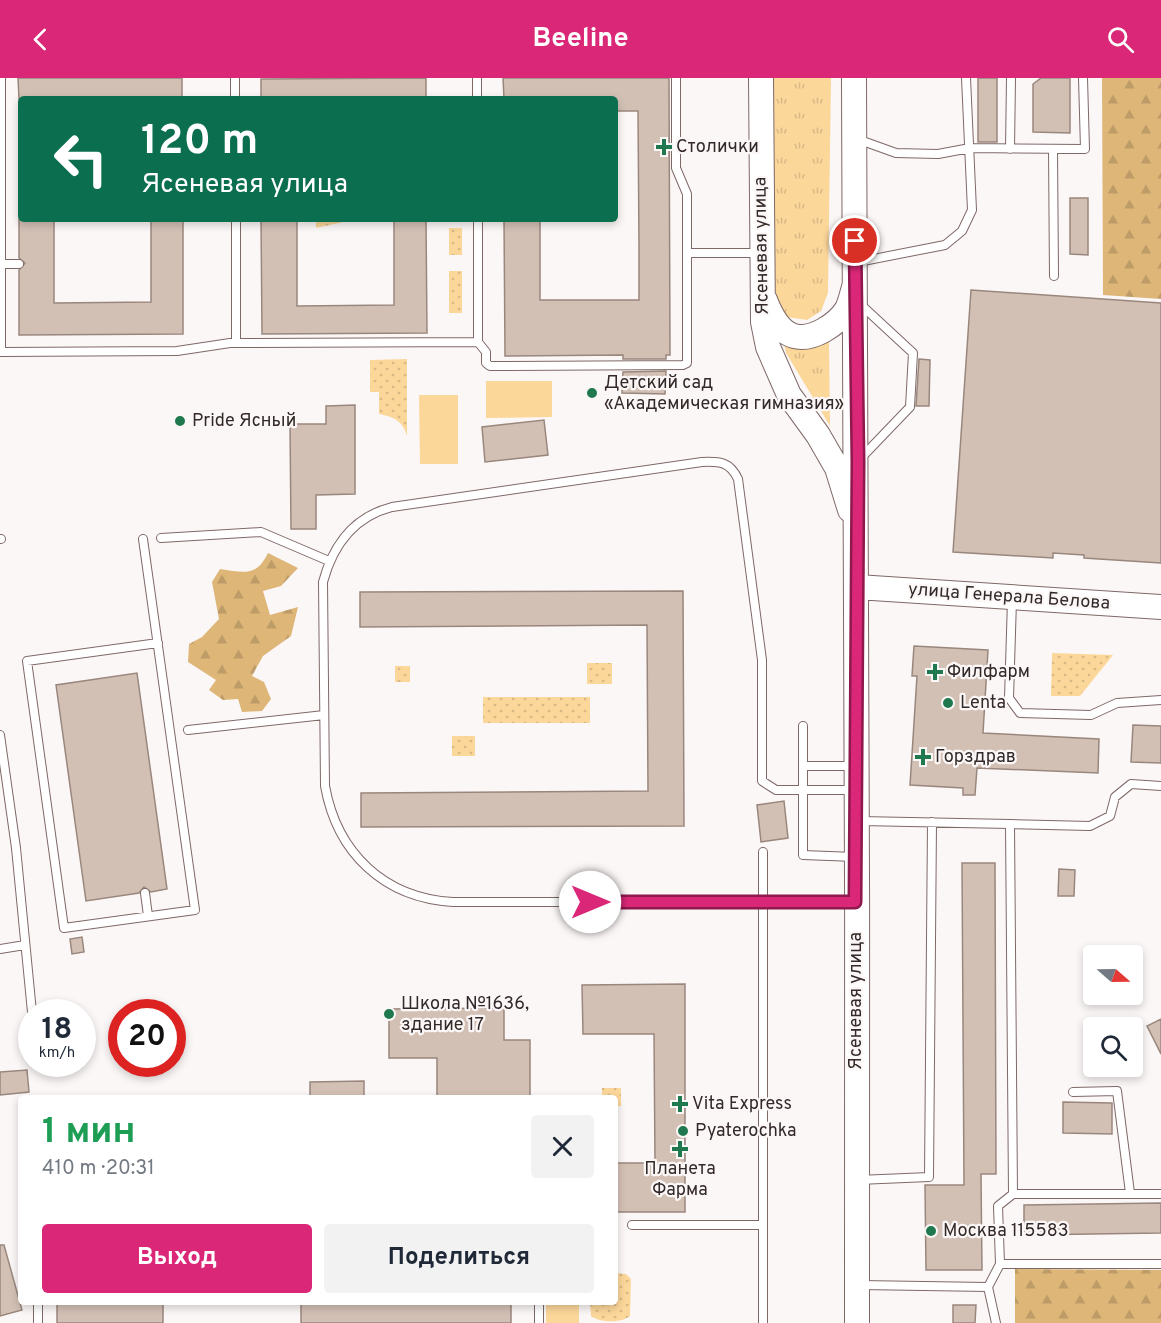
<!DOCTYPE html>
<html lang="ru">
<meta charset="utf-8">
<style>
:root{--surface:#fff;--page:#f2f2f3;--text:#1f2937;--muted:#747a83;--accent:#db2777}
body{margin:0;font-family:Overpass,sans-serif;background:var(--page);color:var(--text);height:100vh;display:flex;flex-direction:column;font-size:22px;white-space:nowrap}
*{box-sizing:border-box;margin:0}
p{font-size:20px;color:var(--muted)}
.icon{flex:none;width:33px;height:33px;fill:none;stroke:currentColor;stroke-width:2;stroke-linecap:round;stroke-linejoin:round}
.map{position:relative;flex:1;overflow:hidden}
.panel{position:absolute;left:18px;top:1017px;width:600px;height:210px;display:flex;flex-direction:column;background:var(--surface);border-radius:6px;box-shadow:0 3px 9px #0003}
.panel>*{flex:none}
.top-card{position:absolute;left:18px;top:18px;width:600px;height:126px;border-radius:6px;box-shadow:0 3px 9px #0003;background:#0b6e4f;color:#fff;overflow:hidden}
.needle{width:39px;rotate:110deg}
.tools{position:absolute;left:1083px;top:867px;display:grid;gap:12px}
.tools a{display:grid;place-items:center;width:60px;height:60px;border-radius:6px;background:var(--surface);box-shadow:0 3px 9px #0003;font-size:30px}
.speed{position:absolute;left:18px;top:921px;display:flex;gap:12px;font-size:30px;font-weight:700;text-align:center}
.speed>*{display:grid;place-content:center;width:78px;height:78px;border-radius:50%;background:var(--surface);box-shadow:0 3px 9px #0003;line-height:1}
.speed small{font-size:15px;font-weight:400}
.speed .limit{border:9px solid #d22;background:#fff;color:#111}
.pin{position:absolute;display:grid;place-items:center;width:51px;height:51px;color:#fff;margin:-26px;border:3px solid #fff;border-radius:50%;box-shadow:0 2px 6px #0007}
.me{position:absolute;width:66px;margin:-33px;rotate:90deg;stroke-linejoin:round;filter:drop-shadow(0 0 4px #0008)}
.turn{display:flex;align-items:center;gap:21px;height:126px;padding:0 24px;font-size:27px}
.turn .icon{width:78px;height:78px;stroke-width:2.5}
.turn b{display:block;font-size:42px;line-height:51px}
.round{display:grid;place-items:center;flex:none;width:63px;height:63px;border-radius:6px;background:var(--page)}
.head{display:flex;align-items:center;justify-content:space-between;height:102px;padding:0 24px}
h1{font-size:36px;font-weight:700;line-height:45px;color:#1e9e55}
.action{display:flex;gap:12px;margin-top:auto;padding:12px 24px}
.action a{flex:1;height:69px;border-radius:6px;background:var(--accent);color:#fff;font-size:24px;font-weight:700;line-height:69px;text-align:center}
.action a+a{background:var(--page);color:var(--text)}
header{display:flex;justify-content:space-between;align-items:center;height:78px;padding:0 24px;background:var(--accent);color:#fff;font-size:27px;font-weight:700}
.map>svg:first-child{display:block}
.grass{fill:url(#grass-tufts)}
.forest{fill:url(#forest-firs)}
.park{fill:url(#park-dots)}
.pitch{fill:#fcd79a}
.building{fill:#d3c0b5;stroke:#99877d;stroke-width:1.5}
.lines{fill:none;stroke-linecap:round;stroke-linejoin:round}
.lane-casing{stroke:#7e6967;stroke-width:10}
.secondary-casing{stroke:#7e6967;stroke-width:26}
.lane{stroke:#fff;stroke-width:8}
.secondary{stroke:#fff;stroke-width:24}
.route-casing{stroke:#8e194d;stroke-width:15}
.route{stroke:#db2777;stroke-width:10}
.poi-dot{fill:#20794e;stroke:#fcf7f7;stroke-width:2}
.labels{text-anchor:middle;dominant-baseline:central;stroke-width:4.5;stroke-linejoin:round;paint-order:stroke}
.poi-label{font-size:18px;fill:#322928;stroke:#fcf7f7;text-anchor:start}
.street-label{font-size:18px;fill:#322928;stroke:#fcf7f7}
</style>
<header><svg class="icon" aria-label="back" viewBox="0 0 24 24"><path d="M15 5l-7 7 7 7"/></svg>Beeline<svg class="icon" aria-label="search" viewBox="0 0 24 24"><circle cx="10" cy="10" r="6"/><path d="M15 15l6 6"/></svg></header>
<div class="map">
<svg width="1161" height="1245" viewBox="0 0 1161 1245">
<defs>
<pattern id="grass-tufts" width="24" height="20" patternUnits="userSpaceOnUse" patternTransform="scale(1.5)"><rect width="24" height="20" fill="#fcd79a"/><path d="M3 7l-1-3M5 7V3M7 7l1-3M15 17l-1-3M17 17v-4M19 17l1-3" fill="none" stroke="#d8b985"/></pattern>
<pattern id="forest-firs" width="22" height="20" patternUnits="userSpaceOnUse" patternTransform="scale(1.5)"><rect width="22" height="20" fill="#ddb678"/><path d="M5 1l3.5 6h-7zM16 11l3.5 6h-7z" fill="#be9c68"/></pattern>
<pattern id="park-dots" width="8" height="8" patternUnits="userSpaceOnUse" patternTransform="scale(1.5)"><rect width="8" height="8" fill="#fcd79a"/><path d="M2 2h.1M6 6h.1" fill="none" stroke="#d8b985" stroke-width="1.8" stroke-linecap="round"/></pattern>
</defs>
<rect width="100%" height="100%" fill="#fcf7f7"/>
<path class="grass" d="M773 0H831L828 215 821 233 807 242 787 239 773 217Z
M829 260 830 348 786 275 784 265Z"/>
<path class="forest" d="M1102 0H1161V221L1103 217Z
M268 475 298 490 281 508 263 513 270 537 298 529 291 558 263 578 252 598 264 604 271 621 262 633 242 634 238 621 223 622 209 612 216 602 188 584 189 566 202 559 219 541 212 504 220 491C243 494 256 500 268 475Z
M1015 1191 1161 1192V1245H1015Z"/>
<path class="park" d="M316 141H357L316 150Z
M449 150H462V177H449Z
M449 193H462V235H449Z
M407 281V358C403 343 394 339 379 336V314H370V282Z
M1052 575 1113 577 1080 618H1051Z
M587 585H612V606H587Z
M395 588H410V604H395Z
M483 619H590V645H483Z
M452 658H475V678H452Z
M602 1010H621V1028H615V1020H602Z
M615 1195 626 1196 631 1201 630 1238C622 1245 600 1245 591 1238L590 1224H615Z"/>
<path class="pitch" d="M486 303H552V339L486 340Z
M419 317H458V386H420Z
M546 1224H579V1245H546Z"/>
<path class="building" d="M18 0H182V21H19Z
M426 0V21H261V1Z
M503 0H669L670 277H666V281H623V277L505 278 504 141H540V222H639V170L638 33H615V21H504Z
M978 0H997V64H978Z
M1041 0H1070V55L1033 54V6Z
M1070 120H1088V177L1070 176Z
M19 141H54V225L151 224V141H183V256L19 257V192L25 185 19 180Z
M261 141H297V228L394 227V141H426L427 255 262 256Z
M971 212 1161 225V485L1084 480V477L1053 475V480L953 474Z
M919 281 930 282 929 328H916Z
M666 293 665 316 622 315 623 294Z
M355 327V416L316 417V451H291L290 346H326V328Z
M544 342 548 377 485 384 482 349Z
M683 513 684 748 361 749V715L648 713 647 547 360 549V514Z
M914 568 988 572 983 655 1099 661 1098 695 977 690 975 717H963V710L910 707 917 598H912Z
M137 595 167 811 151 814 144 809 139 815 86 823 56 607Z
M1133 647 1161 648V685L1131 684Z
M784 723 788 760 761 764 757 727Z
M962 785H995L996 1096H981L982 1192H926L925 1107H964Z
M1059 791 1075 792 1074 818H1058Z
M82 859 84 874 72 876 70 861Z
M685 906V1134H615V1085H655L654 956H583L582 907Z
M504 930V962H530V1020H437V980H389V931Z
M1161 941V976L1147 948Z
M27 992 29 1014 0 1017V994Z
M364 1003V1020H310V1004Z
M1063 1024 1112 1025V1056L1063 1055Z
M1161 1125V1155L1024 1157V1127Z
M0 1167H4L22 1232 0 1238Z
M57 1224H163V1245H57Z
M301 1224H511V1245H301Z
M953 1227H976L975 1245H953Z"/>
<g class="lines">
<defs>
<path id="lane" d="M1 0V274
M235 0V21
M477 0V21
M857 61 896 75 938 76 970 70 1085 71 1083 0
M1010 71 1011 0
M1053 71 1054 198
M236 141V265
M687 175H760
M858 184 945 167 962 153 972 132 966 0
M1 186H19
M859 225 913 275 910 329 862 379
M478 264 486 274V285L490 288 683 287 687 285V116L676 90V0
M0 274 177 273 230 265 478 264V141
M161 460 261 454 329 483
M0 461H1
M143 461 195 832 64 850 27 583 158 565
M1012 522 1009 620 1020 635 1091 637 1117 625 1161 622
M803 648V777L855 779
M188 652 324 637
M0 657 16 770 32 934
M803 688H855
M860 743 1010 746 1013 1116 998 1128 1000 1186 988 1209 996 1245
M1010 746 1090 748 1110 738 1115 719 1131 706 1161 708
M145 815 148 838
M855 824H453C384 820 337 775 325 708L323 504C333 467 353 439 392 429L702 384C720 383 730 384 738 401L762 582V703L776 712H855
M0 871 25 867
M1073 1014 1117 1013 1130 1115
M858 1102 929 1099 932 744
M1013 1116H1161
M632 1147H763
M1000 1186H1161
M860 1207 988 1209
M38 1224V1245
M539 1224V1245
M763 1245V774"/>
<path id="secondary" d="M761 0 763 244 768 269 789 317 818 357 837 390 850 432
M854 0C858 415 857 830 857 1245
M765 222C770 235 779 254 794 258 812 263 837 247 847 231 850 225 852 216 854 209
M857 509 1161 529"/>
</defs>
<use href="#lane" class="lane-casing"/>
<use href="#secondary" class="secondary-casing"/>
<use href="#lane" class="lane"/>
<use href="#secondary" class="secondary"/>
</g>
<g class="lines">
<defs>
<path id="route" d="M590 824H855L858 384 855 163"/>
</defs>
<use href="#route" class="route-casing"/>
<use href="#route" class="route"/>
</g>
<g class="poi-dot">
<path d="M661 60h6v6h6v6h-6v6h-6v-6h-6v-6h6z"/>
<circle cx="592" cy="315" r="6"/>
<circle cx="180" cy="343" r="6"/>
<path d="M932 585h6v6h6v6h-6v6h-6v-6h-6v-6h6z"/>
<circle cx="948" cy="625" r="6"/>
<path d="M920 670h6v6h6v6h-6v6h-6v-6h-6v-6h6z"/>
<circle cx="389" cy="936" r="6"/>
<path d="M677 1017h6v6h6v6h-6v6h-6v-6h-6v-6h6z"/>
<circle cx="683" cy="1053" r="6"/>
<path d="M677 1062h6v6h6v6h-6v6h-6v-6h-6v-6h6z"/>
<circle cx="931" cy="1153" r="6"/>
</g>
<g class="labels">
<g class="poi-label">
<text x="676" y="69">Столички</text>
<text x="604" y="305">Детский сад<tspan x="604" dy="21">«Академическая гимназия»</tspan></text>
<text x="192" y="343">Pride Ясный</text>
<text x="947" y="594">Филфарм</text>
<text x="960" y="625">Lenta</text>
<text x="935" y="679">Горздрав</text>
<text x="401" y="926">Школа №1636,<tspan x="401" dy="21">здание 17</tspan></text>
<text x="692" y="1026">Vita Express</text>
<text x="695" y="1053">Pyaterochka</text>
<text x="680" y="1091" text-anchor="middle">Планета<tspan x="680" dy="21">Фарма</tspan></text>
<text x="943" y="1153">Москва 115583</text>
</g>
<g class="street-label">
<text transform="translate(762 168) rotate(-91)">Ясеневая улица</text>
<text transform="translate(1009 519) rotate(4)">улица Генерала Белова</text>
<text transform="translate(856 923) rotate(-90)">Ясеневая улица</text>
</g>
</g>
</svg>
<div class="tools">
<a><svg class="needle" viewBox="-14 -14 28 28"><path d="M0-13l5 13h-10z" fill="#e53935"/><path d="M0 13l5-13h-10z" fill="#747a83"/></svg></a>
<a><svg class="icon" aria-label="search" viewBox="0 0 24 24"><circle cx="10" cy="10" r="6"/><path d="M15 15l6 6"/></svg></a>
</div>
<div class="speed"><div>18<small>km/h</small></div><div class="limit">20</div></div>
<div class="pin" style="left:855px;top:163px;background:#d93025"><svg class="icon" aria-label="arrive" viewBox="0 0 24 24"><path d="M6 21V4h12l-3 4 3 4H6"/></svg></div>
<svg class="me" style="left:590px;top:824px" viewBox="-20 -20 40 40"><circle r="19" fill="#fff"/><path d="M0-13L10 11 0 6-10 11z" fill="#db2777"/></svg>
<div class="top-card">
<div class="turn"><svg class="icon" aria-label="left" viewBox="0 0 24 24"><path d="M17 20v-9H6M10 6l-5 5 5 5"/></svg><div><b>120 m</b>Ясеневая улица</div></div>
</div>
<section class="panel">
<div class="head"><div><h1>1 мин</h1><p>410 m · 20:31</p></div><a class="round"><svg class="icon" aria-label="close" viewBox="0 0 24 24"><path d="M6 6l12 12M18 6L6 18"/></svg></a></div>
<div class="action"><a>Выход</a><a>Поделиться</a></div>
</section>
</div>
